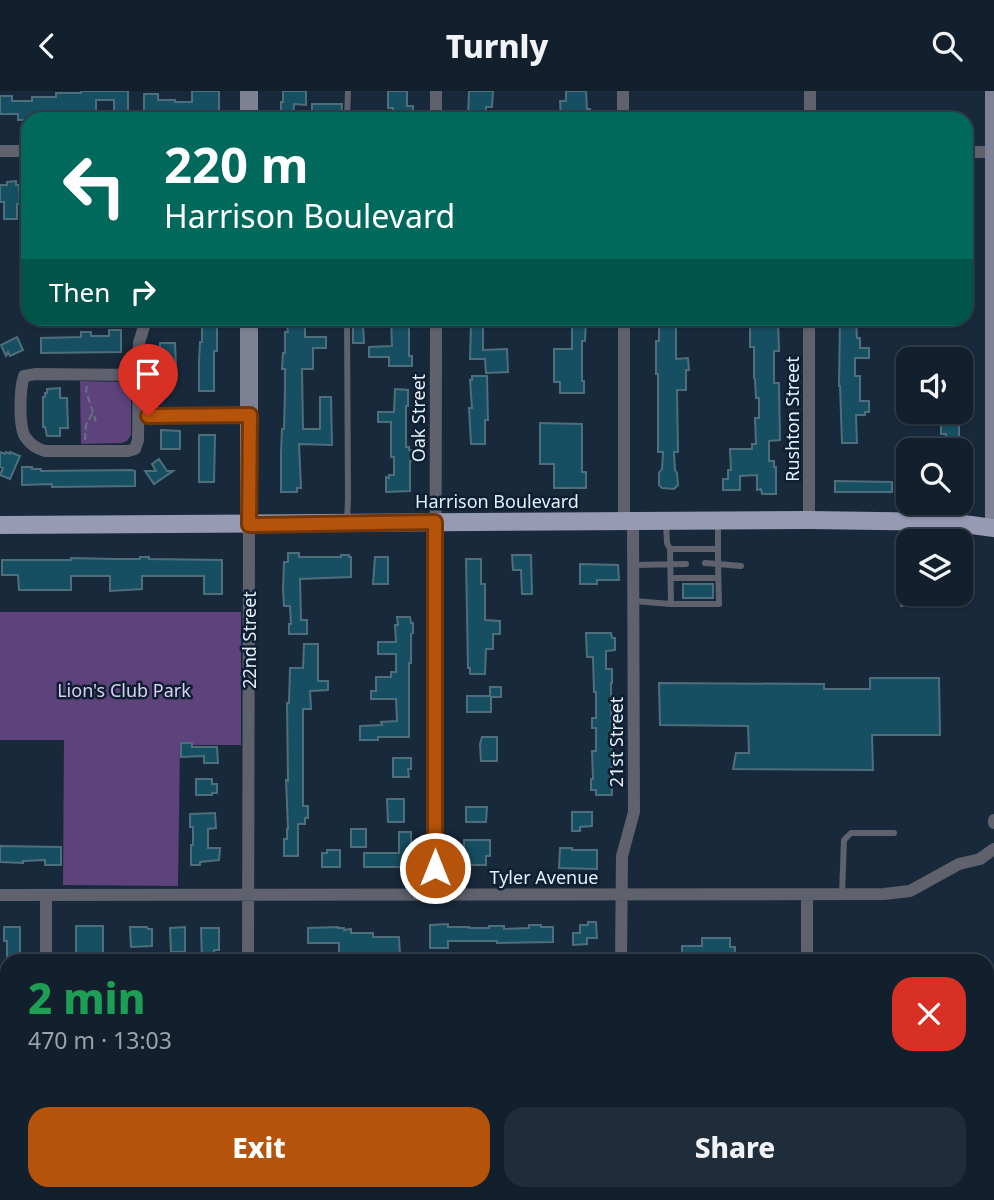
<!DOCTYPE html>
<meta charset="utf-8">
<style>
:root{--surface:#121f2d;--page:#1f2c39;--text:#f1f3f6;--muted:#9ca2aa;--line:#313d49;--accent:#b45309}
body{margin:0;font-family:"Noto Sans",sans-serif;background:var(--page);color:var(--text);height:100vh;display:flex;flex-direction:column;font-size:26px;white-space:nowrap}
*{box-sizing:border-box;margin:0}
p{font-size:23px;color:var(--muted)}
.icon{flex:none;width:38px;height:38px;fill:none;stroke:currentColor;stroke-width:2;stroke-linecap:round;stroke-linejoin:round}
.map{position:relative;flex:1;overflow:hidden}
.drawer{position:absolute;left:0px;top:863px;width:994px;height:247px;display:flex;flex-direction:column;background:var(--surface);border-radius:21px 21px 0 0;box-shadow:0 2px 5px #0004,0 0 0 2px var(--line)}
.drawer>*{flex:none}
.hud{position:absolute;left:21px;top:21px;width:952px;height:214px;border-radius:21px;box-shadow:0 2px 5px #0004,0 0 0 2px var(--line);background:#00695c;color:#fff;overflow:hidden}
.buttons{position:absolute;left:896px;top:256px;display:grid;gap:14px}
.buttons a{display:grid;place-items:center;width:77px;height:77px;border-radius:14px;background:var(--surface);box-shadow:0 2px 5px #0004,0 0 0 2px var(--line);font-size:35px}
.pin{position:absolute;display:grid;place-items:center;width:60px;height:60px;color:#fff;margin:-72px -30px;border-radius:50% 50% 50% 0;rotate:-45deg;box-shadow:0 0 7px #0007}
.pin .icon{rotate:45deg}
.me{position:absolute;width:77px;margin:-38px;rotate:0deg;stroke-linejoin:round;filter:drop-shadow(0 0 5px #0008)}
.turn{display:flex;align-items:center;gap:24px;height:147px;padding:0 28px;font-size:32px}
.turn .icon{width:91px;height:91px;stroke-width:2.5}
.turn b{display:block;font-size:49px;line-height:60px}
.then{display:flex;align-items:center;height:66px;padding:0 28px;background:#0003;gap:14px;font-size:26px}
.round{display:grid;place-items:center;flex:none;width:74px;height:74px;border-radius:21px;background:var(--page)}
.overview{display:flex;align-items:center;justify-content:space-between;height:119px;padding:0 28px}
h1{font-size:42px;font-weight:800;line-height:52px;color:#1e9e55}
.action{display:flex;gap:14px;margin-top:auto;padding:14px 28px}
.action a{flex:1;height:80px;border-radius:21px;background:var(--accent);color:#fff;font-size:28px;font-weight:800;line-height:80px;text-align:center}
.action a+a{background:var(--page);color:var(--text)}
header{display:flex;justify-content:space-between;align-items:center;height:91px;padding:0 28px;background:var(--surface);font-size:32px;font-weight:800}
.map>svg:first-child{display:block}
.green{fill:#5d427b}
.building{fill:#174f62;stroke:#4f6e7b;stroke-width:2}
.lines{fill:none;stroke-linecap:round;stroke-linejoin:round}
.path{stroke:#647383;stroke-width:2;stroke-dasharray:7 3.5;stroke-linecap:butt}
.lane{stroke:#5f616d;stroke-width:6}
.street{stroke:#5f616d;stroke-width:12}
.secondary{stroke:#7e8194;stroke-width:18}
.primary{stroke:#969ab2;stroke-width:18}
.route-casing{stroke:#753606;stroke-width:18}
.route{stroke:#b45309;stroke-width:12}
.labels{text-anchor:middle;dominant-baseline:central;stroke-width:5;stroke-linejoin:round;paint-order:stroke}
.street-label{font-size:18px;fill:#e4f0fc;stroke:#0e1f31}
.park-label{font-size:18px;fill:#decef4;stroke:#0e1f31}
</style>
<header><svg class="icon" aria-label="back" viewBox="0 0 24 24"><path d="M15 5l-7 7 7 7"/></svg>Turnly<svg class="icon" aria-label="search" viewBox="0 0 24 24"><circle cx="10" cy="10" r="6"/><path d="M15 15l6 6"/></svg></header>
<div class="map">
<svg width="994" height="1109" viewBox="0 0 994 1109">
<rect width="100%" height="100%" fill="#18293c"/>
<path class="green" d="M80 290 123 291 129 294 131 299V344L127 350 122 352 81 353Z
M0 521H241V654H180L178 795 63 794 64 649H0Z"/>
<path class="building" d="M81 0H128V28H114V9H96V26L71 25V28L18 29V23H0V5H12V10H32V6H56V2H81Z
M192 0H219V28L173 27H168V23H144V3H158V9H175V11H192Z
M283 0H306V14L294 13 293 28H283V26H281V11H283Z
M388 0H407V15H413V28H394L393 17H388Z
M469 0H493L492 16H486V28L468 27Z
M566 0H586L587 18H590L591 28H561L560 10H566Z
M312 13H342L341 28H312Z
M16 90V94H19L20 113H17V128H4V111H0V94H7V91Z
M202 228H215V235H217V260H214V300H199V270L200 251H202Z
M353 228H361V233H363L364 252H353Z
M391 228H409V265H412V275H389V266H369V256L392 255Z
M572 228H586L585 250H582V290H584V302H560V291H554V258H572Z
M655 228H680V236H676V268L688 267 689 279H686V299H677L678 361H674L675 379 677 382 678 394 674 398 662 397 659 394V382L662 378 663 361H658V283H656V250H659V235H655Z
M750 228H778L779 260H774V292H779L780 349 769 350V370H774V376H776V403H762L761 398 757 399V384L740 385V399H723V388H728V379H731L730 358H752V353H756L755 327H759V307H756L755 288 754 287V256H750Z
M840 228H856L857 247H860V257H869V267H855V285H860V310H869V321H865V324H856L857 352H842L840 295H839Z
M483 231V259L507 258 508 281 486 282 485 268H470L471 232Z
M287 235H305V246H326V257H313V278H302L303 338H320V306H331L332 354 299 353 301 397H297V401H281V362L282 338H284L285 300V278H282L283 262H285V241H288Z
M109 239H121V261L41 262V247L81 246V241H91V245H109Z
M17 246 23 259 10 265 8 261 6 265 1 254Z
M160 252H175L176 276 160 277Z
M472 285H487L488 329H485V353H471L469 317H472L470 289H472Z
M60 297V307H67L68 337H60V345H47L45 336H43V306H45V302H47V298Z
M395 298 408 299V315H406V356H409V359H413V370H410V400L386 401V386L389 387V384H394V366H391V331H378V321H394Z
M941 320H959V356H946V343H941Z
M540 332 582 333V381H586V397H554V373H540Z
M161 339 180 340V358H161Z
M199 344H215L214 391H199Z
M0 361 5 363 6 361 10 363V361L20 365 10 388 0 384 3 377 0 376Z
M159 368 167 380H173L154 393 145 380H156L152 373Z
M22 376H32V378H41V380L131 379 135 380V395L52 396V393L22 394Z
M835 390 892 391V401H835Z
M288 462H299V466H341V464H349V466H351V486L300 488 301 529H307V543H289V533H291L290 515H284L283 499 284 471H288Z
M512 464H531L532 503H522L521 479H513Z
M140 466H149V468L222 469V503H204V485H142V498L110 500V485H71V499H19L18 484H2V469H71V467L116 468H140Z
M375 466H388V493H373Z
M466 468H481V493H485V529L500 530V543H493V558H486L485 583H470V577H468Z
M580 473 618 474 619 489H597V493H580Z
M683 493H713V507H683Z
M900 502H921L935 515H901Z
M397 526H410L411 532H413V542L411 543V572H409V646H378V649H360V635L382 634 381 631 397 630 396 608H371V600H376V586H391V581H396V563H378V551H396L395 534H398Z
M586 542H611L612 547H615V559L606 560V578H612V592H611L612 704H596V699H591V688H593L592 660H596V637H592V627H596V601H594L593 566H587Z
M304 553H318V590H328V599L310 600 311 618H303V715H308V727H305V733H298V765H284V748H287V738H288L286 689 288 690 287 612H289L290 577H303Z
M870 587H939L940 644H872L873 679 733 678 736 662H749L748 635 660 634 659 592 824 593V598H870Z
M490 596H501V606H491V621H467V605H490Z
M482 646H497V670H481L480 653Z
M181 652H192V656H217L218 672H204V665L181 666Z
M393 667H411V678H408L409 686H393Z
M196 688H212V693H217V702H212V704H196Z
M387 708H404V731H388Z
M466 716H487L486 731H466Z
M572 721H592V735L580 736V740H572Z
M215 722 216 737 208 738V757H220L219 769 200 771V774H191V754H193V736H190V723Z
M351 738H366V756H351Z
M399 741H411V763H409V776H364V762H399Z
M464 749H490V765H486V774H464Z
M0 755 61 756V774H45V769L23 770V772L0 771Z
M560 757H572V759H597V778L559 777Z
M327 759H340V776H322V762H327Z
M588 831H596L597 847H587V853L573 854V842H580V834H588Z
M448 833V836H469V837H489V835H504V838L529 837V834H541V836H553V851L497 852V850H448V857H430V834Z
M76 835H103V867H89V870H76Z
M4 836H20V870H7V850H4Z
M130 836H147L148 838H152V855L131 856Z
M185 836V861H171L170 837Z
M338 836V837H344V839L351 838V842H373V846H399L400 864H388V870H377V862H339V852H308V837Z
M201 837H219V859H214V870H202Z
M702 847H730V856H735V869L682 870V855H702Z"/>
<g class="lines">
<path class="path" d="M87 295 86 300 96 331
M85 349 86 334 93 321"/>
<path class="lane" d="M347 28 348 0
M347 228 348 409 347 430
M666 432 667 452 670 458
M718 432V473L741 475
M705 472 718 473 719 513H671L670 458H718
M634 474 686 473
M671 487H718
M634 510 671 513
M842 803 844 749 851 742H894"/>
<path class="street" d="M436 0V28
M623 0V28
M810 0V28
M0 60H28
M966 61H994
M624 228V431
M138 284 36 283 24 285C20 296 18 337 26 347 30 353 38 358 45 360H128L135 358 138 349 139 252 145 232
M138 325 250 324
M809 429V228
M994 729V732
M0 804 884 803 910 800 959 773 980 768 994 758
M435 804 436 228
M46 870V804
M248 870 249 434
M621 870 622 765 634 721 633 430
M807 870V804
M987 1027 994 1030
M45 1109V1102
M248 1109V1102
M621 1109V1102"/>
<path class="secondary" d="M249 0V28
M994 0V426
M249 434V228"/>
<path class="primary" d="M0 434 809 429 949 431 994 437"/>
</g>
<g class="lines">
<defs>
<path id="route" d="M148 325 250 324 249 434 435 431V777"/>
</defs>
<use href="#route" class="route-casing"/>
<use href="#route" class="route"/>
</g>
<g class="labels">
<g class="street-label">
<text transform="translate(418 327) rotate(-90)">Oak Street</text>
<text transform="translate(792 328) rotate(-90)">Rushton Street</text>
<text x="497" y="410">Harrison Boulevard</text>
<text transform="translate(249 549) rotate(-90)">22nd Street</text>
<text transform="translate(616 651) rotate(-90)">21st Street</text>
<text x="544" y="786">Tyler Avenue</text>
</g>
<g class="park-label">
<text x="124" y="599">Lion's Club Park</text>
</g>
</g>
</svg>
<div class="buttons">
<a><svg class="icon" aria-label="sound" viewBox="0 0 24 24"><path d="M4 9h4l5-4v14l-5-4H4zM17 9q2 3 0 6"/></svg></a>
<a><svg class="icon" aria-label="search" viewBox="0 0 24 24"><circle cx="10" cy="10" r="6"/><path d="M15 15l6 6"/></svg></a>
<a><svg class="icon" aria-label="layers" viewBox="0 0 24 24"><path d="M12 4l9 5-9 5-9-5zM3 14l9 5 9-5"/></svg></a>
</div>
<div class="pin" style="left:148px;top:325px;background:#d93025"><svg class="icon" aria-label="arrive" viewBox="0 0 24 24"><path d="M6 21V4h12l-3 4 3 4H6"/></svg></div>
<svg class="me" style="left:435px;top:777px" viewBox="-20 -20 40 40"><circle r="17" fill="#b45309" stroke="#fff" stroke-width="3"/><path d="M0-11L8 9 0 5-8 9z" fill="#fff"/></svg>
<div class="hud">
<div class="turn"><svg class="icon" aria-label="left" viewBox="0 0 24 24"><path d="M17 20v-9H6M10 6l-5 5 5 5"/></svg><div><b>220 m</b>Harrison Boulevard</div></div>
<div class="then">Then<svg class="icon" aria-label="right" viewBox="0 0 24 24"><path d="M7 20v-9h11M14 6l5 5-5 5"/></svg></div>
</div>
<section class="drawer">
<div class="overview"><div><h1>2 min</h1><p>470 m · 13:03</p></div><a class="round" style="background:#d93025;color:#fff"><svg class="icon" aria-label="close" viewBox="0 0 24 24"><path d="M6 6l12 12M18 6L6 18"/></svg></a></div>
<div class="action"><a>Exit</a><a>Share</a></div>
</section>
</div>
